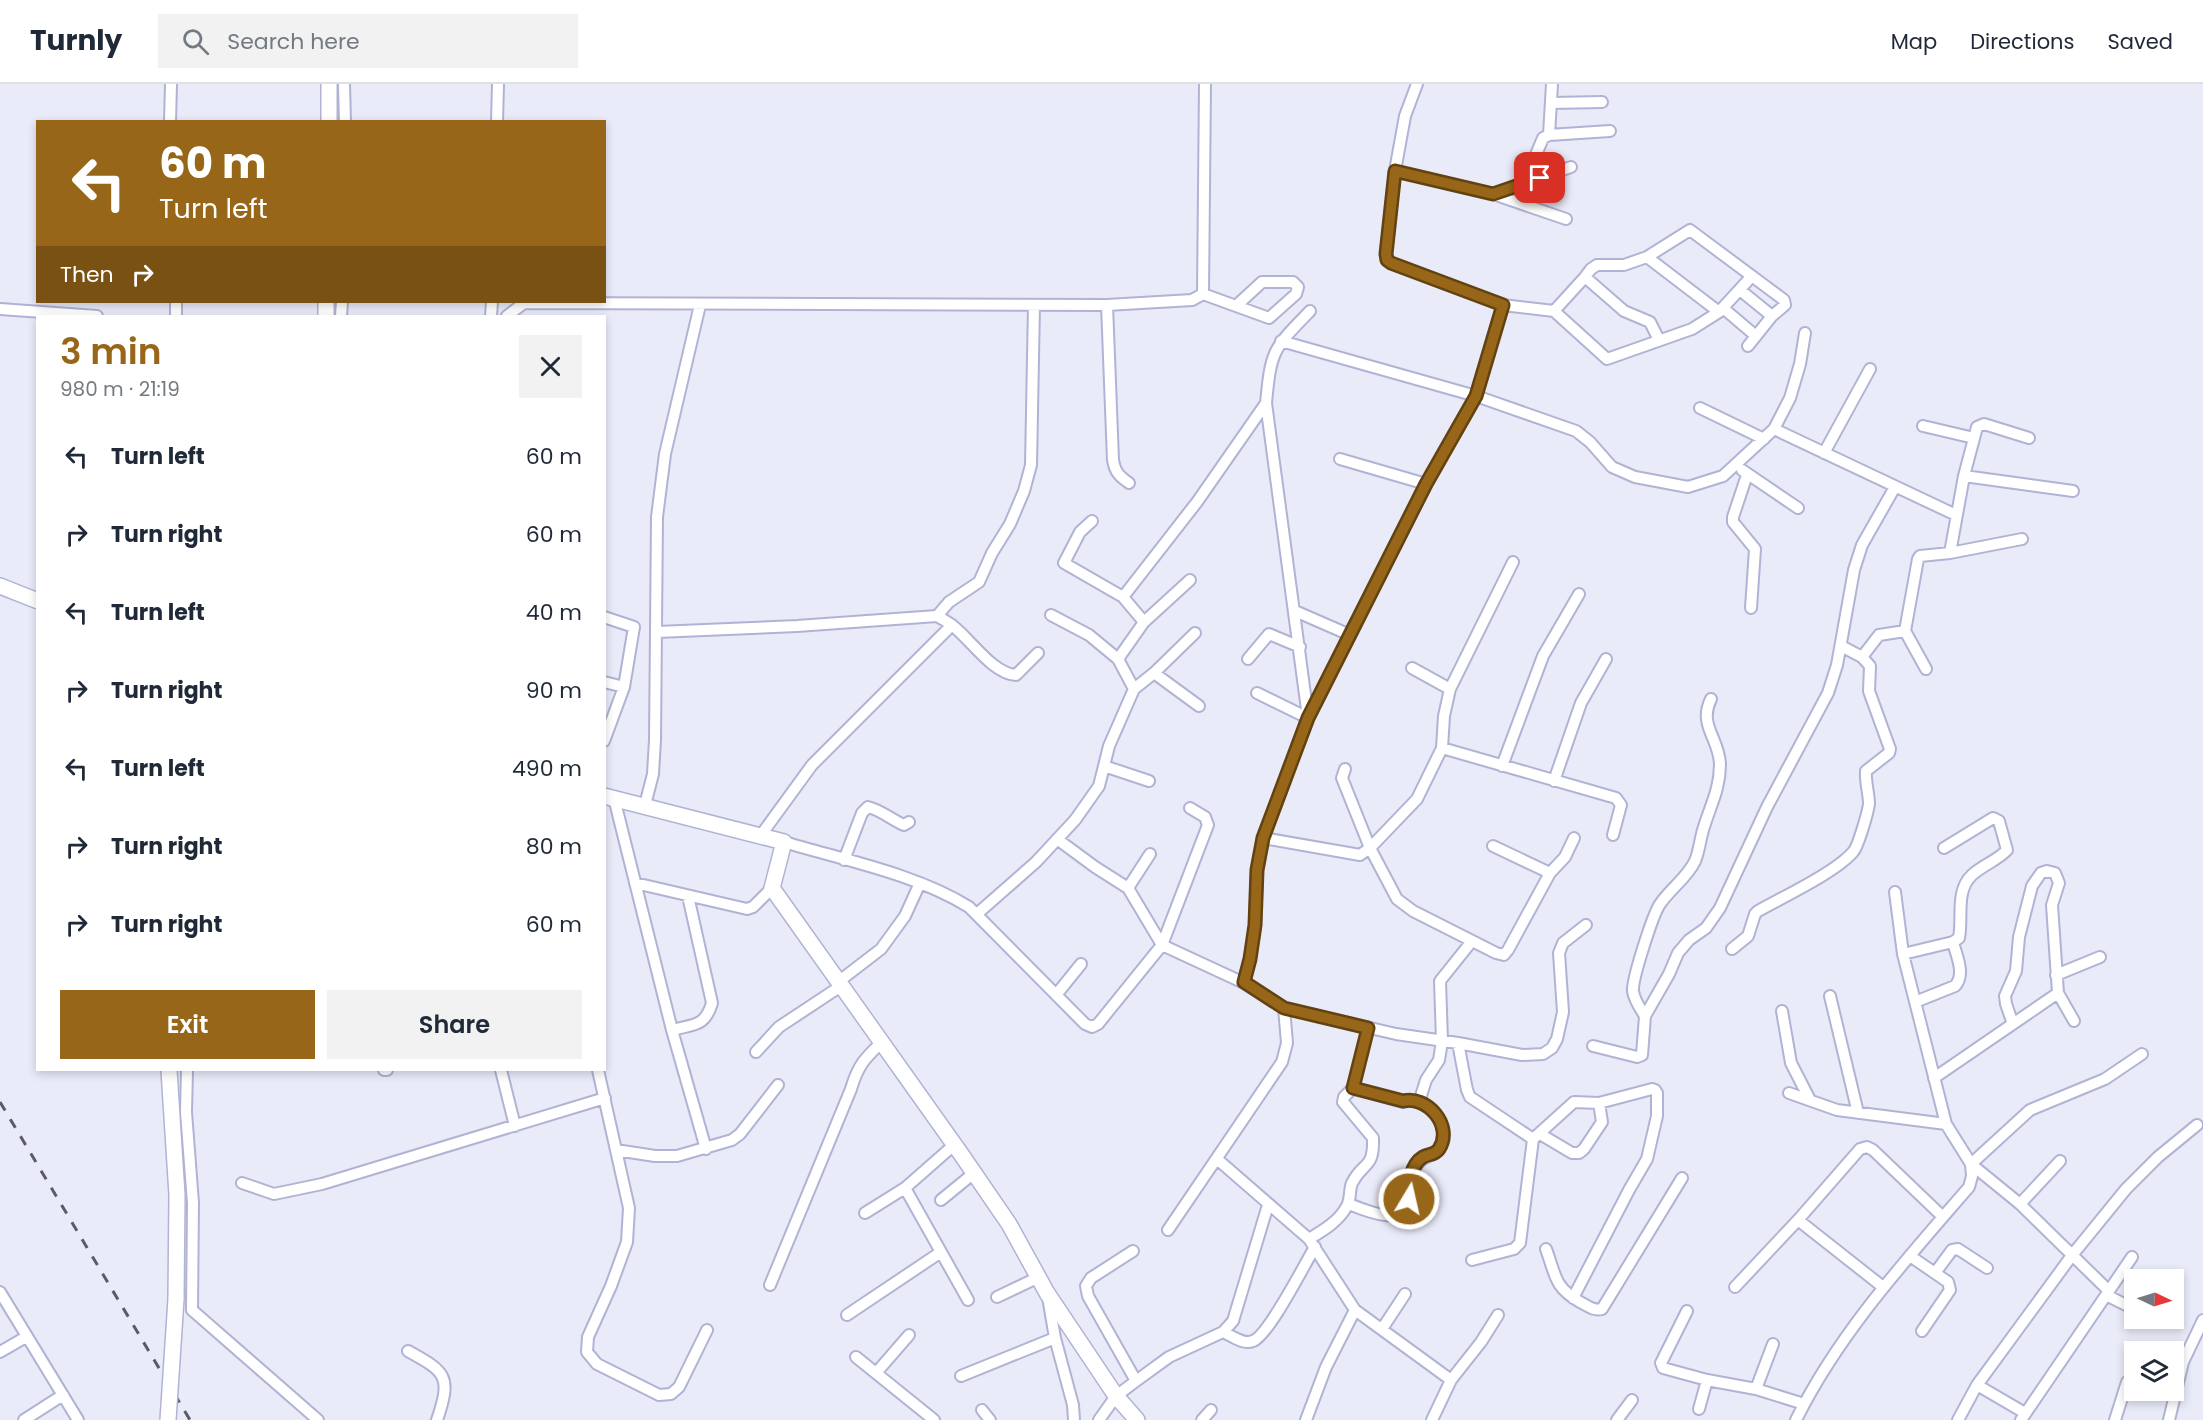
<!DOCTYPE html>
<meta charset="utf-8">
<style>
:root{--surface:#fff;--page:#f2f2f3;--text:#1f2937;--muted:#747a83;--line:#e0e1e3;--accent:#976618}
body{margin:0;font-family:Poppins,sans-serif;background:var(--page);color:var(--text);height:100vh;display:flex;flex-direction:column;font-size:22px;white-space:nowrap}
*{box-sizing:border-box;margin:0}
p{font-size:20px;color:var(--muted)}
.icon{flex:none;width:33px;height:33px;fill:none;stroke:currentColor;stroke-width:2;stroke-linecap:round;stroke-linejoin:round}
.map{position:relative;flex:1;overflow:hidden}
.side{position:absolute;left:36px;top:231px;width:570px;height:756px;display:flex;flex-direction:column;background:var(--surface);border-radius:0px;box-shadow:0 3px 9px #0003}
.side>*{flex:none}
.guide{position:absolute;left:36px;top:36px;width:570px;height:183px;border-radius:0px;box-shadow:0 3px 9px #0003;background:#976618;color:#fff;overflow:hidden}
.needle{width:39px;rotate:94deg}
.controls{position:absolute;left:2124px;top:1185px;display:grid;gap:12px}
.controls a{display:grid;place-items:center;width:60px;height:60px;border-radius:0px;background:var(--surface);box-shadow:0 3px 9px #0003;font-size:30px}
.pin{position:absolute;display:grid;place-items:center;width:51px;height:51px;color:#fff;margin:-26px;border-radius:12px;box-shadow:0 3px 9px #0006}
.me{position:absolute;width:66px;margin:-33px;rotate:9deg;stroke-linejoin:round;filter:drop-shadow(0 0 4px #0008)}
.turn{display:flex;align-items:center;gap:21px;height:126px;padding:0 24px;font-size:27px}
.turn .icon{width:78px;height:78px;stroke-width:2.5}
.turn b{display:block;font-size:42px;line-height:51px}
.then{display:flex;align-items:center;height:57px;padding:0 24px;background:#0003;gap:12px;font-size:22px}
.round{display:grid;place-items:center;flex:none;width:63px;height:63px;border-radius:0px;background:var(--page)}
.overview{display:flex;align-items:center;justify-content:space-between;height:102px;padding:0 24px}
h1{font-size:36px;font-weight:600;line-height:45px;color:var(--accent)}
.button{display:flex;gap:12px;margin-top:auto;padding:12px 24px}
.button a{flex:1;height:69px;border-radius:0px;background:var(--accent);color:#fff;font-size:24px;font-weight:600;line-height:69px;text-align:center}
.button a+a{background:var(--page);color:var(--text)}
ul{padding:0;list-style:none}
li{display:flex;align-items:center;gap:18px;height:78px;padding:0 24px}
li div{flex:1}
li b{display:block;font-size:22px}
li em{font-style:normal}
header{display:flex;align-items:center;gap:36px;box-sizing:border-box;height:84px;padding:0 30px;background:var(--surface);border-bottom:2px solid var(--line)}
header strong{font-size:28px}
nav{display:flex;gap:33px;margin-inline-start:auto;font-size:21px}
.search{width:420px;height:54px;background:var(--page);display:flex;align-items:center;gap:15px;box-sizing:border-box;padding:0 21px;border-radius:0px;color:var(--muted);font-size:22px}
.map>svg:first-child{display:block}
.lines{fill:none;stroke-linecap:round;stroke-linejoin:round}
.street-casing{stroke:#b1b3d4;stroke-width:14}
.secondary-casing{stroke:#b1b3d4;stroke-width:18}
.street{stroke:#fff;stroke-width:10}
.secondary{stroke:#fff;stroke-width:15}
.rail{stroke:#5a5a68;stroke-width:3;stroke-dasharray:10 10;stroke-linecap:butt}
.secondary-bridge-casing{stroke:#b1b3d4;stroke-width:18;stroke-linecap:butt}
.secondary-bridge{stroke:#fff;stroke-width:15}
.route-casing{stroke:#624210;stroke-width:15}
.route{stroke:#976618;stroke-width:10}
</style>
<header>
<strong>Turnly</strong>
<div class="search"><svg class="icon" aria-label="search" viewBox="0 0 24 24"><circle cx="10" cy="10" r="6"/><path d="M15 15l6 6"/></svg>Search here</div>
<nav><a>Map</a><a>Directions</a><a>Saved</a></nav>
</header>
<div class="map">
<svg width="2203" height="1336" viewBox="0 0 2203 1336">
<rect width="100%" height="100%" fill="#eaebf9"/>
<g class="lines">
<defs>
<path id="street" d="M344 0 345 38
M1417 0 1405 32 1395 87 1386 170 1387 175 1391 179 1503 221
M1551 19 1602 18
M170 38 171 0
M497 38 498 0
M1549 51 1552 0
M1395 87 1493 110 1566 135
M1524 99 1543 54 1549 51 1610 47
M1493 110 1571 83
M1647 173 1719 228
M1585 193 1624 227 1650 238 1659 256
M1740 206 1772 232
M1203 210 1269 234 1296 210 1298 203 1293 198H1262L1236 222
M176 218V232
M520 218 524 219 1107 221 1192 216 1203 210 1205 0
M1107 221 1113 376C1115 388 1119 392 1129 399
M1723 224 1756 252
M0 225 97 232
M1554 227 1585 193 1591 185 1597 181H1624L1647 173 1690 146 1784 216 1785 221 1772 232 1748 262
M341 232 342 218
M491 232 492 218
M507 232 524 219
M1281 257 1476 312 1576 347 1590 358 1612 383 1635 393 1688 403 1723 392 1774 345 1790 314 1800 280 1805 249
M1700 324 1764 355
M1923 342 1974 354
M1774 345 1956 431
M1824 369 1870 285
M1340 375 1426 400
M1742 386 1798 424
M1747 391 1733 433V438L1755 465 1751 524
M1964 392 2073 407
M1092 437 1080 448 1064 479 1123 513 1144 538
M1950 469 1964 392 1977 343 1984 340 2029 354
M1123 513 1197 418 1266 319
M1295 527 1350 551
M1051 531 1089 551 1118 575 1134 605
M937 532C942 535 948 538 953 542 971 556 993 590 1016 591L1038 569
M604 533 634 543 624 603 604 657
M657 548 797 542 937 532 949 518 979 498 992 469 1010 440 1024 407 1031 381 1034 221
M1862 573 1879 551 1905 547
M1118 575 1144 538 1190 496
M1248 575 1269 550 1300 563
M1412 584 1450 605
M1926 585 1905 547 1918 475 1920 472 1950 469 2022 455
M1154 589 1199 622
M604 598 624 603
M1257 609 1308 634
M1308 633 1266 319C1271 266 1273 265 1310 227
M1442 664 1616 714 1621 721 1613 751
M1104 682 1149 697
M1502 682 1543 572 1579 510
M1345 685 1342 694 1370 764 1397 815 1413 827 1496 869 1504 871 1508 866 1550 789 1565 773 1574 754
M1554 697 1581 619 1606 575
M614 714 672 946 706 1065
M645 721 653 690 655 656 657 433 665 370 700 221
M761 751 812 681 952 541
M1263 754 1360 771 1370 764 1417 715 1442 664 1444 632 1450 605 1513 478
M1057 755 1095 783 1128 804 1162 861 1244 899 1284 924 1396 950 1458 959 1522 971 1543 970 1552 964 1557 955 1563 928 1559 869 1563 859 1586 841
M784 758C844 776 916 790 969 823L1085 940 1092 943 1098 940 1162 861 1208 741 1205 733 1190 724
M1493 762 1550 789
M844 776 862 729 868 723C881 726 892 736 904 741L909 738
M635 799 747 825 753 823 772 804
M1128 804 1150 770
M1895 808 1903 870 1946 1040 1971 1080 2020 1120 2109 1207
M978 829 1036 778 1075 736 1099 702 1109 662 1134 605 1154 589 1195 549
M1732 865 1748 852 1755 830 1758 827C1783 813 1836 788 1853 768 1858 763 1868 728 1869 720 1869 709 1865 698 1866 687L1889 669 1890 665 1869 607 1870 582 1862 573 1841 562
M1903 870 1953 858 1959 854C1963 833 1955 807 1972 791 1983 781 1998 776 2007 766L1999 737 1993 734 1944 764
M2056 891 2100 873
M838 898 881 865 905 832 920 799
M1244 899 1250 875 1255 841 1257 786 1263 754 1308 634 1426 400 1476 312 1503 221 1554 227 1607 275 1692 245 1719 228 1752 192
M1056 911 1081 880
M1830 912 1858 1029
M1915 918 1955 902C1966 890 1956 871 1953 858
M1782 927 1791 979 1810 1016
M1645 932C1640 924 1634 916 1633 907 1632 895 1653 830 1660 820 1671 804 1687 794 1695 777 1699 768 1700 756 1703 746 1710 722 1720 706 1720 680 1719 654 1698 641 1711 615
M2013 940 2006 920 2005 912 2016 887 2019 853 2032 802 2041 789 2047 787 2055 789 2059 799 2052 821 2058 909 2074 937
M672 946C694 940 705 943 712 919L688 812
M1458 959 1467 1006 1470 1013 1533 1055
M1593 962 1637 973 1642 971 1645 932 1669 890 1678 869 1689 856 1706 844 1720 824 1767 723 1828 609 1837 581 1854 486 1862 461 1895 403
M756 968 779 943 841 902
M187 986 186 1028 193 1119 192 1226 318 1336
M384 986H387
M501 986 515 1042
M598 986 629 1124 627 1158 611 1202 588 1253 587 1268 597 1280 659 1311 671 1310 679 1303 707 1246
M1934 994 2058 909
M1789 1009 1837 1026 1946 1040
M1419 1018 1426 996 1439 976 1442 957 1440 897 1472 857
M1540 1050 1572 1069H1579L1584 1065 1602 1038 1599 1019
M616 1066 655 1072H677L732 1056 740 1050 778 1001
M1217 1075 1309 1155 1355 1226 1451 1296
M1971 1080 2030 1026 2105 995 2142 970
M242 1099 274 1110 322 1100 605 1014
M905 1104 968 1216
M941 1116 974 1089
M1349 1120C1364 1126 1404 1144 1409 1116 1410 1111 1408 1106 1408 1102 1408 1094 1413 1087 1417 1081 1423 1071 1433 1073 1439 1065 1454 1043 1427 1011 1403 1018L1353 1004
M2020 1120 2060 1077
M865 1129 905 1104 954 1061
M1798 1136 1883 1203
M1168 1146 1282 978 1287 959 1284 924
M1309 1155C1324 1146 1339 1137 1347 1122 1351 1115 1349 1106 1352 1099 1363 1077 1374 1086 1373 1054L1343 1018 1344 1013 1353 1004 1368 944
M1546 1165C1556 1192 1554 1203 1580 1218 1588 1222 1593 1227 1602 1225L1682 1094
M1133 1167 1091 1194 1086 1202 1088 1212 1136 1297
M1910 1172 1948 1198 1950 1206 1922 1247
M1472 1176 1514 1165 1520 1159 1533 1055 1574 1018 1599 1019 1652 1005 1655 1006 1657 1009V1032L1647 1075 1629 1106 1573 1214
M1935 1189 1952 1166 1958 1165 1987 1184
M770 1201 851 1005C858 981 865 974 882 958
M1735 1203 1798 1136 1860 1065 1867 1063 1873 1066 1943 1133
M0 1208 78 1336
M2106 1211 2134 1225
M997 1213 1039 1193
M1048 1213 1055 1254 1073 1321 1074 1336
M1687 1227 1661 1279 1663 1284 1707 1296 1756 1305 1804 1320
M847 1231 941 1168
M1382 1245 1405 1210
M1223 1248C1232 1252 1243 1261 1253 1257 1269 1251 1304 1181 1315 1163
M408 1267C446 1288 452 1292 437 1336
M0 1268 26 1253
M856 1273 934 1336
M876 1289 909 1251
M961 1292 1055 1254
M1977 1301 2025 1329
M1756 1305 1773 1260
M1699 1325 1707 1296
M982 1326 990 1336
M24 1336 63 1311
M1099 1336 1116 1312 1136 1297 1169 1273 1223 1248 1233 1237 1268 1121
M1202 1336 1211 1326
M1306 1336 1326 1283 1355 1226
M1432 1336 1451 1296 1481 1258 1498 1231
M1617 1336 1632 1316
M1796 1336C1839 1249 1906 1176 1969 1103L1972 1092 1971 1080
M1958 1336 1977 1301 2073 1170 2126 1105 2158 1073 2197 1041
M2021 1336 2132 1173
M2115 1336 2127 1298
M2169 1336 2183 1278 2203 1236"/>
<path id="secondary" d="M329 0V38
M326 232V218
M0 502 38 517
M604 712 784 758 772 804 961 1070 1009 1140 1047 1209 1116 1312 1137 1336
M169 986 177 1111 176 1215"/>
</defs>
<use href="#street" class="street-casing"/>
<use href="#secondary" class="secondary-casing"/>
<use href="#street" class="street"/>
<use href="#secondary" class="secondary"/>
<path class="rail" d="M0 1018 190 1336"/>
<defs>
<path id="secondary-bridge" d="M168 1336 176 1215"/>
</defs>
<use href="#secondary-bridge" class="secondary-bridge-casing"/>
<use href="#secondary-bridge" class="secondary-bridge"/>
</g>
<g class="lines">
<defs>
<path id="route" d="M1409 1115C1408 1102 1410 1081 1423 1073 1429 1070 1435 1071 1439 1065 1454 1042 1427 1011 1403 1017L1353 1004 1368 944 1284 924 1244 898 1250 875 1255 841 1257 786 1263 754 1308 634 1426 400 1476 312 1503 221 1391 179 1387 176 1386 170 1395 87 1493 110 1540 94"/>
</defs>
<use href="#route" class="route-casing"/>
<use href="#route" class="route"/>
</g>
</svg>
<div class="controls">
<a><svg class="needle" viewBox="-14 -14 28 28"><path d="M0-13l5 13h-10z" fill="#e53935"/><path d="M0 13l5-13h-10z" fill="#747a83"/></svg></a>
<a><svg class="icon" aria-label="layers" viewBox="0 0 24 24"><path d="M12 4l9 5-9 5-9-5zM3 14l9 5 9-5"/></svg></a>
</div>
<div class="pin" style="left:1540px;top:94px;background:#d93025"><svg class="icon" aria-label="arrive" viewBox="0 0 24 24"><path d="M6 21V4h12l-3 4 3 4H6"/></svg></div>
<svg class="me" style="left:1409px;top:1115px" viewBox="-20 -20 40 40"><circle r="17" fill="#976618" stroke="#fff" stroke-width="3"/><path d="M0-11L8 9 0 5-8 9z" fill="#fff"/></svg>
<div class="guide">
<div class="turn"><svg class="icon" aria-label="left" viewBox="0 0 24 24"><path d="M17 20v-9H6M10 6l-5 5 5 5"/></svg><div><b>60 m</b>Turn left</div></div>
<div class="then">Then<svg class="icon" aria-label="right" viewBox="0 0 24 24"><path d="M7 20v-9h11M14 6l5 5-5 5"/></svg></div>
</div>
<section class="side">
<div class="overview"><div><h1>3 min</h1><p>980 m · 21:19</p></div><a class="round"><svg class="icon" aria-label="close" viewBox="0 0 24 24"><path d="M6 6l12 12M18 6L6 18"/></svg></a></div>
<ul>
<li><svg class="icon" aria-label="left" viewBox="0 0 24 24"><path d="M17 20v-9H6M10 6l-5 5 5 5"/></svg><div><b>Turn left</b></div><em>60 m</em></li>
<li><svg class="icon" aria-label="right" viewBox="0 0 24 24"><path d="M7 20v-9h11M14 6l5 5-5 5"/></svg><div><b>Turn right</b></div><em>60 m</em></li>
<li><svg class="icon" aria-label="left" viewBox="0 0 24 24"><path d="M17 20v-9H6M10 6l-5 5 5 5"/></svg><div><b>Turn left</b></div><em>40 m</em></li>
<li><svg class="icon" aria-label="right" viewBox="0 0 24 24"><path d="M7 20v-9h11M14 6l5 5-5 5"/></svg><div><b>Turn right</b></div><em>90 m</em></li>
<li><svg class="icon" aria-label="left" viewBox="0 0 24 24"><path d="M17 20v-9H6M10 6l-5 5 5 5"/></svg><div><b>Turn left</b></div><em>490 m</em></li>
<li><svg class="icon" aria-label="right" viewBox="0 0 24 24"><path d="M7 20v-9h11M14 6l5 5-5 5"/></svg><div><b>Turn right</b></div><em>80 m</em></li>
<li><svg class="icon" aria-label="right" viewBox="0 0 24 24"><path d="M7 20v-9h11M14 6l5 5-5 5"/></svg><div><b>Turn right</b></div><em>60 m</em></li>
</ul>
<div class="button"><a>Exit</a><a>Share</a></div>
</section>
</div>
